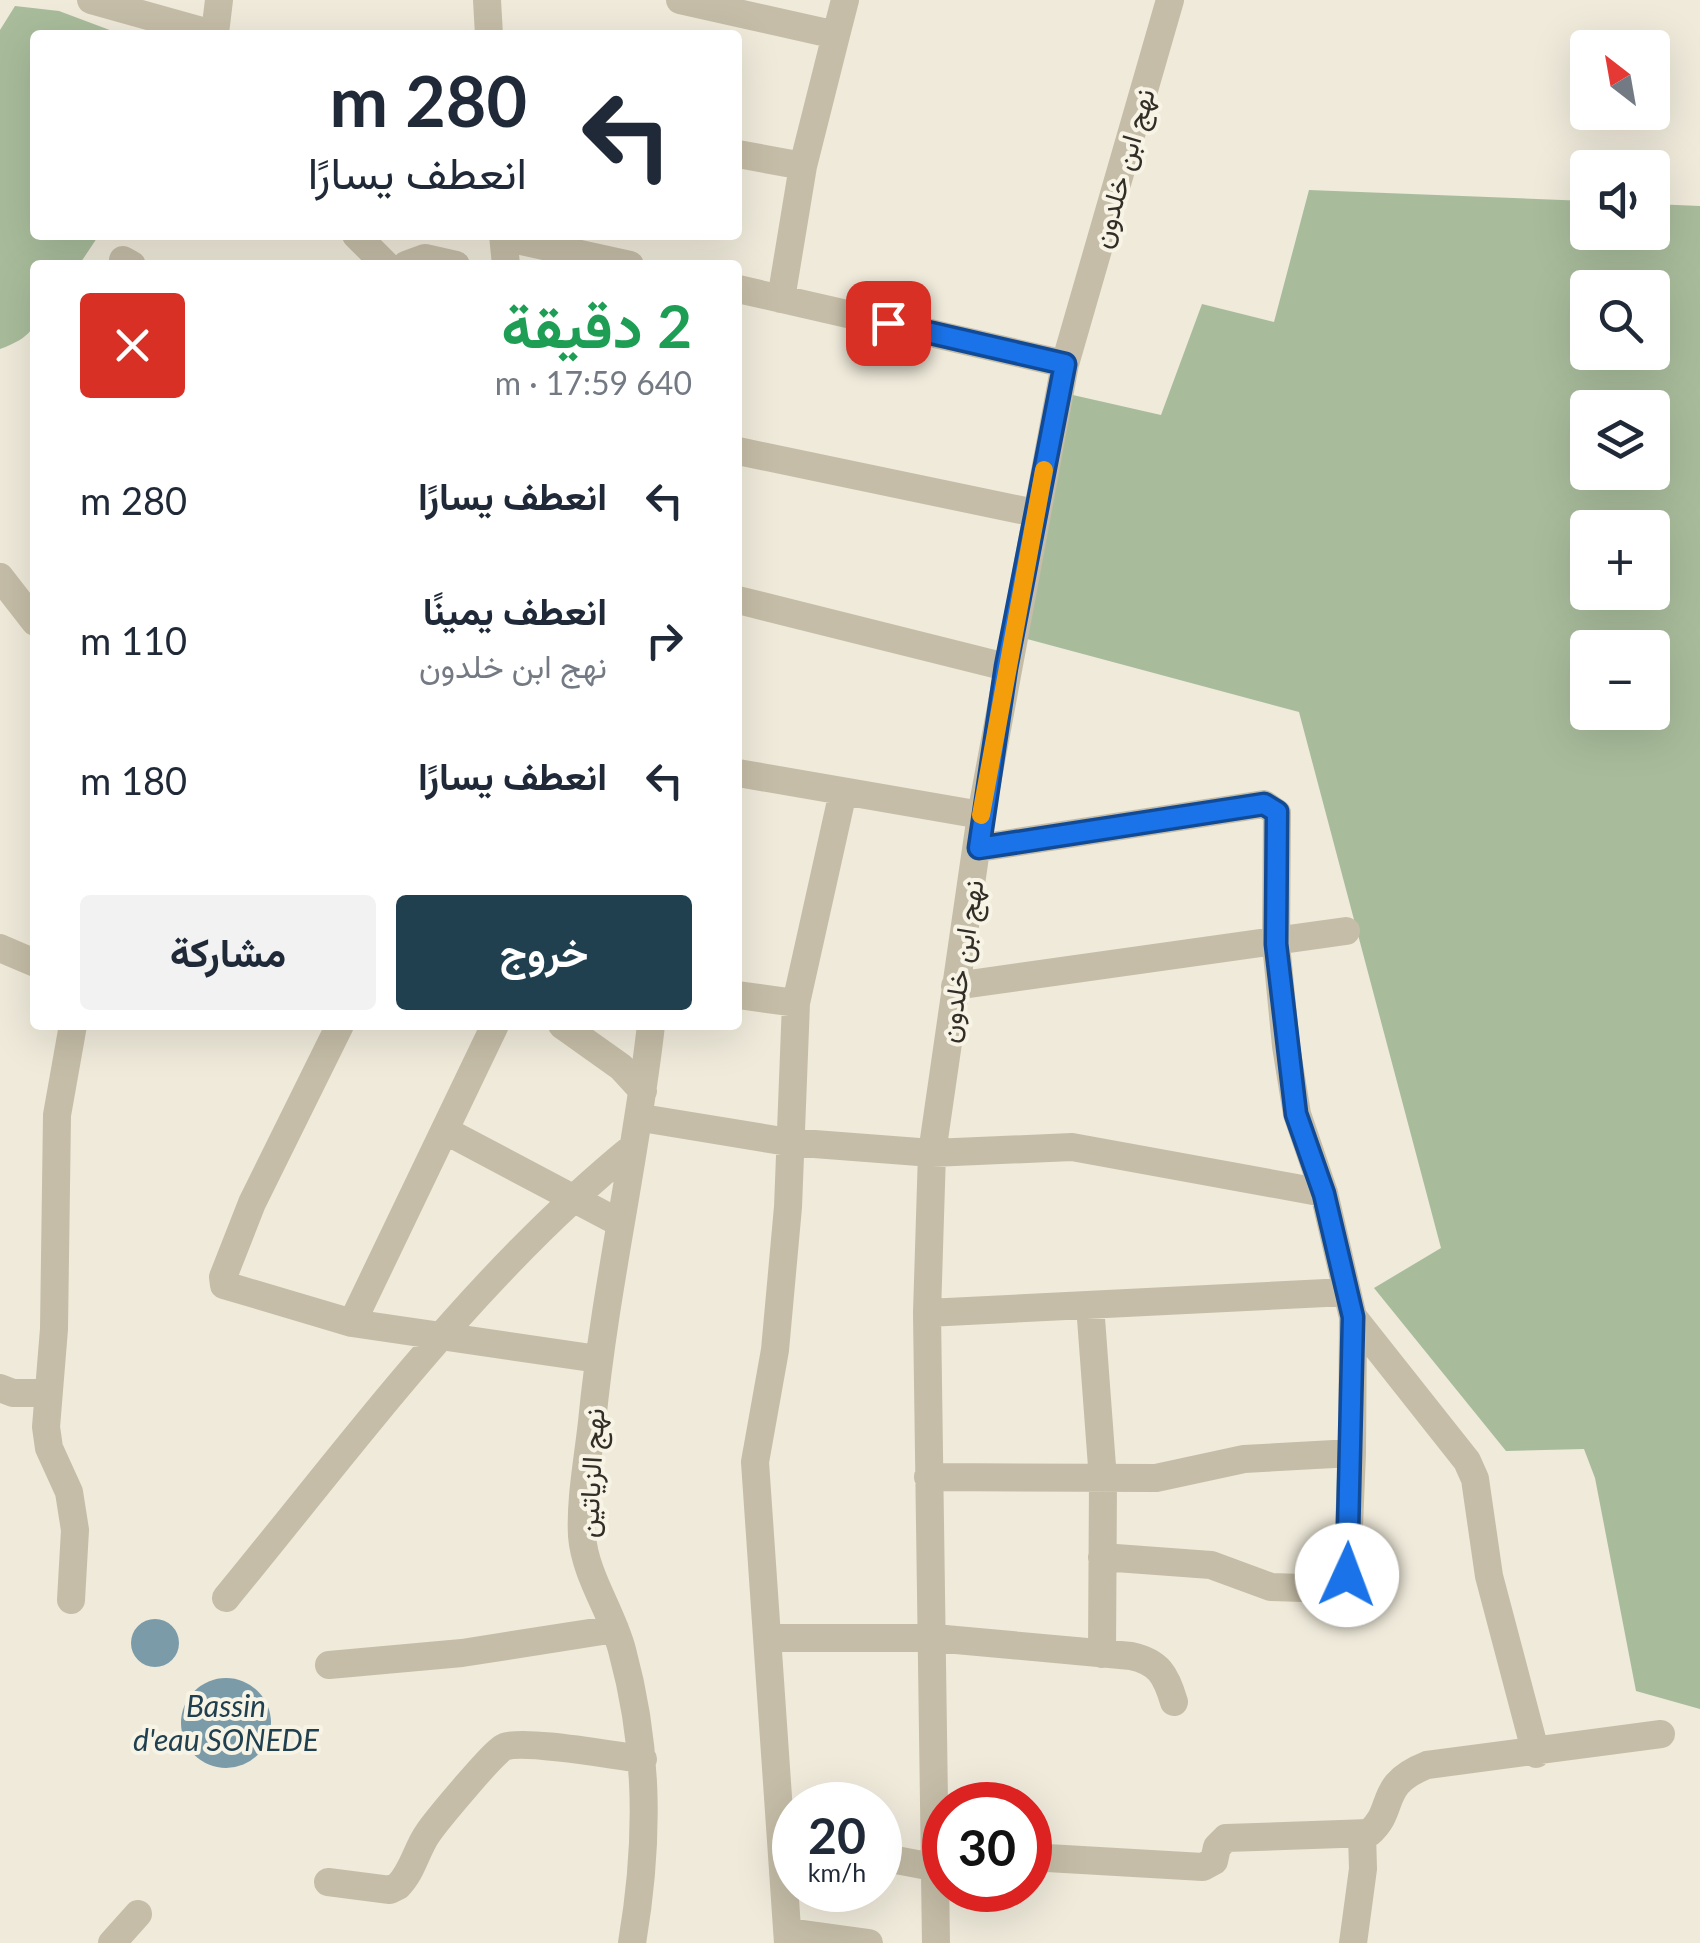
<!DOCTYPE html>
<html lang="ar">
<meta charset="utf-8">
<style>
:root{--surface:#fff;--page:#f2f2f3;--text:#1f2937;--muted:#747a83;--accent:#204050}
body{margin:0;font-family:Lato,Vazirmatn,sans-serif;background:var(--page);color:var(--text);direction:rtl;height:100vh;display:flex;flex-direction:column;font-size:38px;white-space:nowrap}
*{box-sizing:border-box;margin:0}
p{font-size:32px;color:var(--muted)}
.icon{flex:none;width:55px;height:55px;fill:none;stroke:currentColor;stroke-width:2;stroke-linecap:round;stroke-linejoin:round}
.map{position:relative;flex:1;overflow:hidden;direction:ltr}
.side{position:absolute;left:30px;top:260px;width:712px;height:770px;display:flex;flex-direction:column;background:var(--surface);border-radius:10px;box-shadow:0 10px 40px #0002;direction:rtl}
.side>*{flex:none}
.guide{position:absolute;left:30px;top:30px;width:712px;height:210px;border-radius:10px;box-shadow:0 10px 40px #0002;direction:rtl;background:#fff;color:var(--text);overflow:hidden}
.needle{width:65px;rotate:329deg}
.tools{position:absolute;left:1570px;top:30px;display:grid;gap:20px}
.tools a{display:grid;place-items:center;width:100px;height:100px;border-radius:10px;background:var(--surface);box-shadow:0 10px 40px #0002;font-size:50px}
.speed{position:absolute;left:772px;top:1782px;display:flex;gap:20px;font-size:50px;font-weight:700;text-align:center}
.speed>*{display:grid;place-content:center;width:130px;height:130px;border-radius:50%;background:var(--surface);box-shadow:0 10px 40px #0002;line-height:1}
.speed small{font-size:25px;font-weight:400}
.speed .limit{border:15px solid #d22;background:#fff;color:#111}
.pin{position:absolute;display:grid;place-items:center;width:85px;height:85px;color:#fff;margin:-42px;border-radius:20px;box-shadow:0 5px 15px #0006}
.me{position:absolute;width:110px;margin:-55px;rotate:2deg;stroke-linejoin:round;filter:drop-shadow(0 0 8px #0008)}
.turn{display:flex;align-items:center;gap:35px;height:210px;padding:0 50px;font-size:45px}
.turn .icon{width:130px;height:130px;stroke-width:2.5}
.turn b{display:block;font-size:70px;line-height:85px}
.round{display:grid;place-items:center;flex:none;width:105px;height:105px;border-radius:10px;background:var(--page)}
.summary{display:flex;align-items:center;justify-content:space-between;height:170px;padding:0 50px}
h1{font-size:60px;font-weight:700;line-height:75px;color:#1e9e55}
.primary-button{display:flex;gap:20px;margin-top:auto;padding:20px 50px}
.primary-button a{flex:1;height:115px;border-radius:10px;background:var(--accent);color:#fff;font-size:40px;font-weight:700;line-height:115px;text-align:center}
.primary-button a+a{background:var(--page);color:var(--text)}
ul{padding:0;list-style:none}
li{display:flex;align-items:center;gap:30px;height:140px;padding:0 50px}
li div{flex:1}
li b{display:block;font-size:38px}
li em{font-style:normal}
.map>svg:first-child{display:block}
.green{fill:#a8bc9b;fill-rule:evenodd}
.water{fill:#7b9ba9}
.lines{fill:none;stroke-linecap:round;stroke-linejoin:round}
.minor{stroke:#c5bda7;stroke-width:28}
.route-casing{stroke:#114b97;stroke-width:25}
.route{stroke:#1a73e8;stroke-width:18}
.slow{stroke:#f59e0b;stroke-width:18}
.labels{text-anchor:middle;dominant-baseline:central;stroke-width:8;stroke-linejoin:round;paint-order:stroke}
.street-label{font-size:28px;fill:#322d27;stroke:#f7f3e5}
.water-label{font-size:30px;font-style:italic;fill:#204050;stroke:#f7f3e5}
</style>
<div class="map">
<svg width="1700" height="1943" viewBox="0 0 1700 1943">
<rect width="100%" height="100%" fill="#efeada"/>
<path class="green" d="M15 6 59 11 123 35H35V235H99L79 265H35C35 312 50 331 0 349V30Z
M1309 190 1587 201 1588 232H1652L1653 204 1700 206V1709L1636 1691 1595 1478 1584 1449 1506 1451 1374 1288 1441 1248 1299 712 1001 632 1064 393 1161 415 1202 304 1274 322ZM1588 288H1652V352H1588ZM1588 408H1652V472H1588ZM1588 528H1652V592H1588ZM1588 648H1652V712H1588Z"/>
<path class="water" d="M131 1643a24 24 0 1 1 48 0a24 24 0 1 1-48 0Z
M181 1723a45 45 0 1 1 90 0a45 45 0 1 1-90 0Z"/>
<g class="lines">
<path class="minor" d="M91 0 216 35
M487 0 489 35
M680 0 836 35 803 166 781 299
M215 33 219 0
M836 35 845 0
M738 154 803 166
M356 235 386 265
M503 235 506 265
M503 237 630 265
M123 260 132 265
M406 265 425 258 456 265
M738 289 1065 364
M738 451 1035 513
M0 577 35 622
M738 600 1006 667
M738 773 981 815
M979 848 1264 804 1277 813 1276 944 1286 1046 1297 1114 1324 1193 1353 1317 1467 1461 1475 1479 1489 1576 1536 1754
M0 948 35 963
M955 986 1346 931
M738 995 796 1003
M340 1025 252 1203 223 1277 224 1285 352 1323 598 1359
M562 1025 621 1067 643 1091
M642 1118 788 1142 932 1153 1072 1147 1324 1193
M446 1131 618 1222
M1090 1305 1103 1480 1102 1654
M927 1313 1346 1292
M352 1323 495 1025
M0 1388 13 1393H48
M928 1477 1156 1478 1244 1459 1352 1453 1353 1317
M1102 1557 1211 1565 1271 1587 1337 1589 1347 1575 1352 1453
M226 1598C354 1442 476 1275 633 1147
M71 1600 75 1530 69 1492 49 1448 46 1427 54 1329 57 1115 73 1025
M768 1638H934L1131 1656C1159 1662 1166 1675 1174 1702
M329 1665 462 1653 615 1629
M880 1857 933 1867
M1030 1857 1203 1867 1214 1861 1217 1847 1226 1838 1369 1833C1397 1809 1376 1785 1427 1765L1661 1734
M328 1882 390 1890 398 1886C413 1871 416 1850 428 1833 436 1821 496 1749 504 1747 525 1739 615 1756 643 1759
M789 1932 869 1943
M112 1943 138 1914
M632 1943C649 1843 649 1749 622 1650 612 1612 585 1575 582 1536 580 1499 588 1459 592 1422 605 1288 636 1158 651 1025
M788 1943 755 1462 775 1350 788 1207 796 1003 843 792
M936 1943 927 1313 932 1153 981 815 1065 364 1170 0
M1353 1943 1363 1869 1362 1834"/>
</g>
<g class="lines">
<defs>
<path id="route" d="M888 323 1065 364 1006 667 979 848 1264 804 1277 812 1276 944 1296 1114 1324 1194 1353 1317 1347 1575"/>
</defs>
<use href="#route" class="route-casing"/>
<use href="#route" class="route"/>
<path class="slow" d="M981 815 1044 470"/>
</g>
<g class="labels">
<g class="street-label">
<text transform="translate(1122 168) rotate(-74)">نهج ابن خلدون</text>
<text transform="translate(960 961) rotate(-81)">نهج ابن خلدون</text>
<text transform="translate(590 1473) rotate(-87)">نهج الزياتين</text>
</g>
<g class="water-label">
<text x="226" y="1705">Bassin<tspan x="226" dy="34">d'eau SONEDE</tspan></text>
</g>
</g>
</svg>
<div class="tools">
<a><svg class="needle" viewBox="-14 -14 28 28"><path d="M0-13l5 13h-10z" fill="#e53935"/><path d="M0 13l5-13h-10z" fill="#747a83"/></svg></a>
<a><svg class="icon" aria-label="sound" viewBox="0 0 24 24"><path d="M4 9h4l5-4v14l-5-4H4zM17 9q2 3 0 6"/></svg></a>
<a><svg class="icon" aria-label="search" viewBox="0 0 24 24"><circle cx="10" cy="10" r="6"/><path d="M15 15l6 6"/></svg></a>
<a><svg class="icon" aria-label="layers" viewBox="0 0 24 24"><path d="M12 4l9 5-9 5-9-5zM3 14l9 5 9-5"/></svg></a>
<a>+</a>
<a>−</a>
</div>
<div class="speed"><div>20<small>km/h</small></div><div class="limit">30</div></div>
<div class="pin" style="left:888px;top:323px;background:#d93025"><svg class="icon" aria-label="arrive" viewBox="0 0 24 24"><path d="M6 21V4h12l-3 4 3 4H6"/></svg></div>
<svg class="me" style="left:1347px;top:1575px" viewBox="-20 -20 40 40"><circle r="19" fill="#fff"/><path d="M0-13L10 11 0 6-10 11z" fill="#1a73e8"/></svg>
<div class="guide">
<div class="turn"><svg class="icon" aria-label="left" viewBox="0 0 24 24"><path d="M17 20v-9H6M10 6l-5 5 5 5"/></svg><div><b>280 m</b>انعطف يسارًا</div></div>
</div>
<section class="side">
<div class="summary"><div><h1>2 دقيقة</h1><p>640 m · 17:59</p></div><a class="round" style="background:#d93025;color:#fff"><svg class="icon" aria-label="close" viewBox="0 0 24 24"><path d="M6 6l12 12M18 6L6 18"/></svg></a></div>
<ul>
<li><svg class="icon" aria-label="left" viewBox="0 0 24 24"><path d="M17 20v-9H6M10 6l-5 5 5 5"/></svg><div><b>انعطف يسارًا</b></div><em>280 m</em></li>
<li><svg class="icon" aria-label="right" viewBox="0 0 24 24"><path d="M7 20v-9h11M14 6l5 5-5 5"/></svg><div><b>انعطف يمينًا</b><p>نهج ابن خلدون</p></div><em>110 m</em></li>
<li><svg class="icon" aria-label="left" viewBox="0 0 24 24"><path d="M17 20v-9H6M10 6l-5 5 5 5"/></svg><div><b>انعطف يسارًا</b></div><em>180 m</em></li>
</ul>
<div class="primary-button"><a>خروج</a><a>مشاركة</a></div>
</section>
</div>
